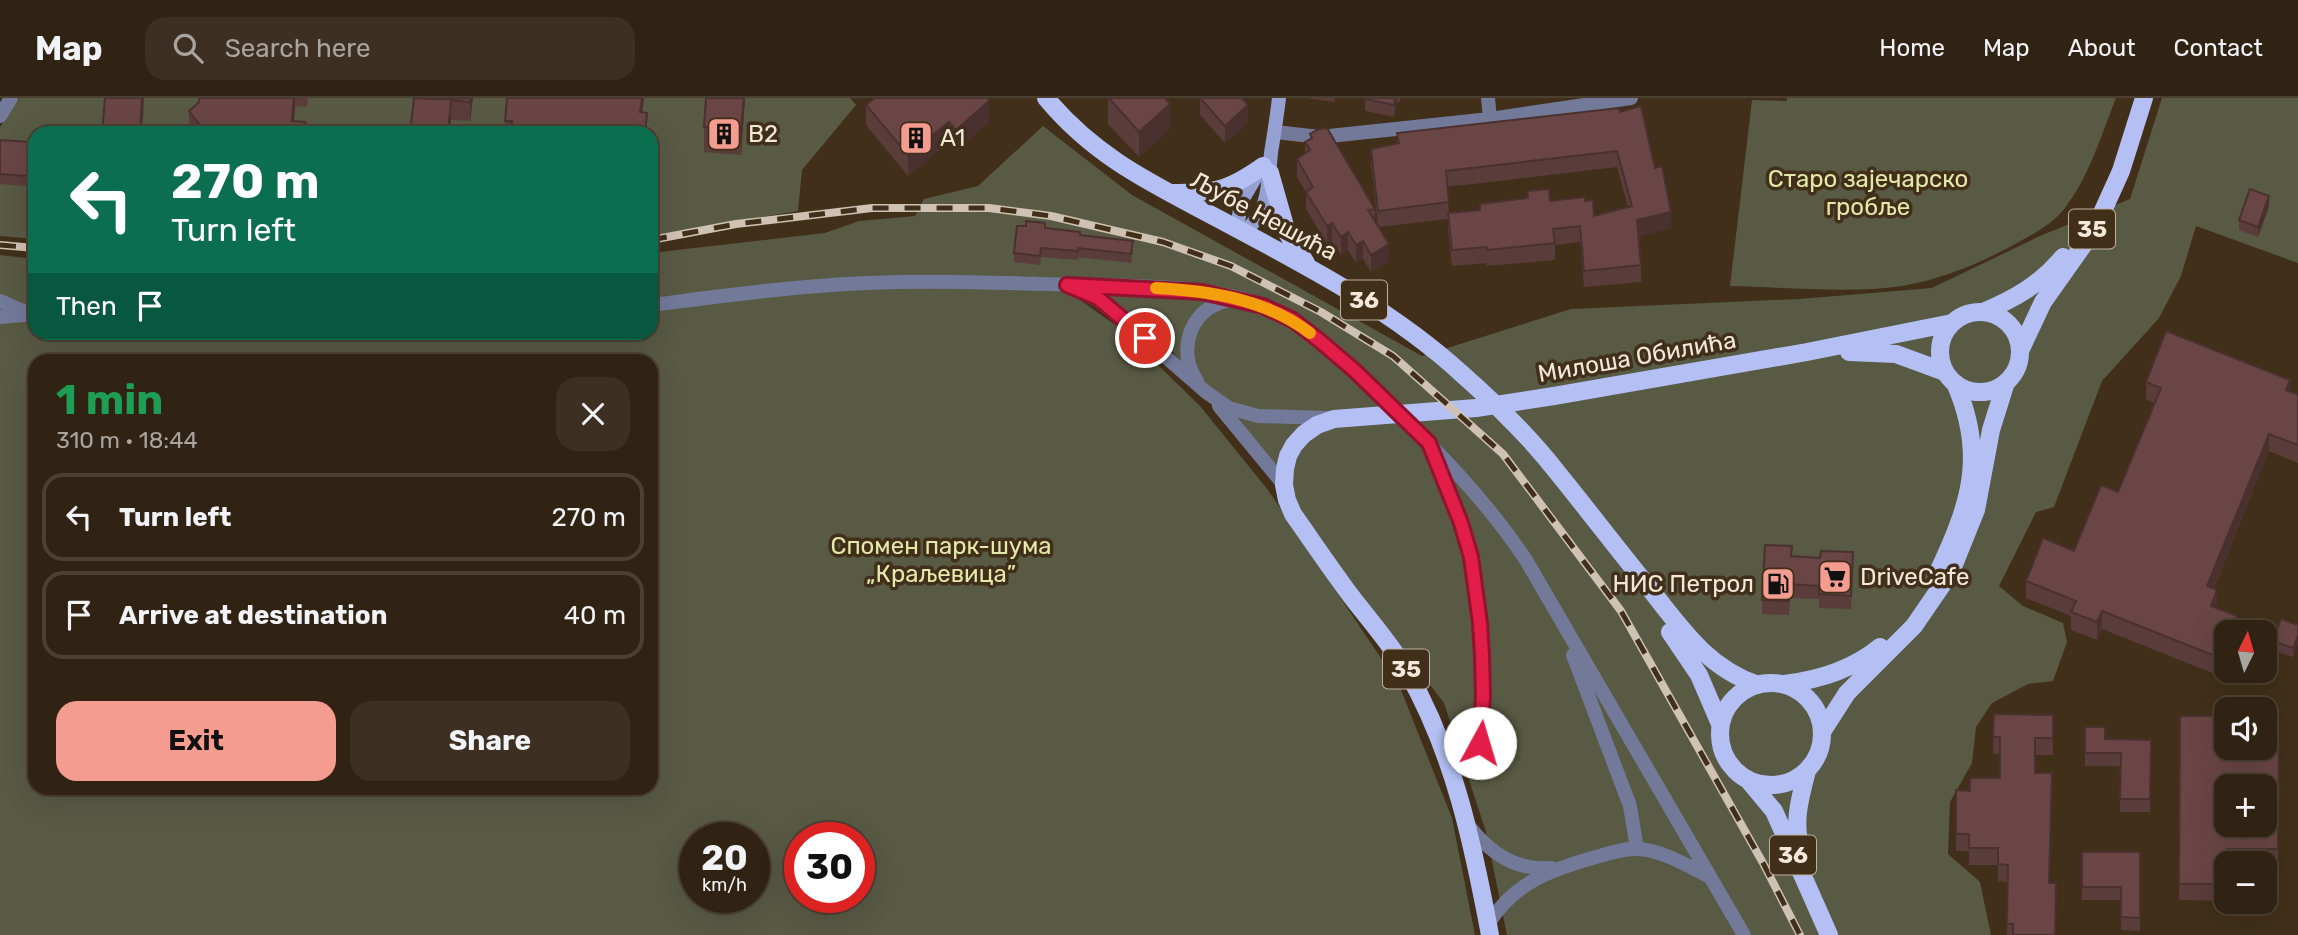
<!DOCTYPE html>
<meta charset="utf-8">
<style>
:root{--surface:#312313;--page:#3d2f21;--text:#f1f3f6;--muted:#a8a4a0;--line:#4c4033;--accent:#f59c91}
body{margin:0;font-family:Rubik,sans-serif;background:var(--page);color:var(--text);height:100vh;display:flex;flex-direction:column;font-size:26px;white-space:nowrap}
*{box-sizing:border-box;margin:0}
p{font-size:23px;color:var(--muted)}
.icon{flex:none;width:38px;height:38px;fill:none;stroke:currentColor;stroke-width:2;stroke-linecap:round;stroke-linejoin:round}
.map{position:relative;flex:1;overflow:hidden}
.sheet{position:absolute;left:28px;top:256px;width:630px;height:441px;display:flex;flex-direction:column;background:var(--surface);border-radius:21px;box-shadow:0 7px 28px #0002,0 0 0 2px var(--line)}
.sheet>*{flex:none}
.guide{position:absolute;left:28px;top:28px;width:630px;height:214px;border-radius:21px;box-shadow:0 7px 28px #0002,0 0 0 2px var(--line);background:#0b6e4f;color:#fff;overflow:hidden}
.needle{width:46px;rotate:5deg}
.controls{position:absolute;left:2214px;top:522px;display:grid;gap:14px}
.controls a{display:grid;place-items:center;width:63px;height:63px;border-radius:14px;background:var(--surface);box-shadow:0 7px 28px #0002,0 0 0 2px var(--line);font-size:35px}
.speed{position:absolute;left:679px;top:724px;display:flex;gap:14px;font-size:35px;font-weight:700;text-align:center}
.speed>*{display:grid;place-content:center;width:91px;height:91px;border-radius:50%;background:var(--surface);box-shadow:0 7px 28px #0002,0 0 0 2px var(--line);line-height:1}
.speed small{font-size:18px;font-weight:400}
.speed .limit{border:10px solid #d22;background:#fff;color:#111}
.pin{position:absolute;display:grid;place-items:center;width:60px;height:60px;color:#fff;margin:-30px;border:4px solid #fff;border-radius:50%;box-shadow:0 2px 7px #0007}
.me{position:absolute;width:77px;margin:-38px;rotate:6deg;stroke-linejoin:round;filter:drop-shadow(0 0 5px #0008)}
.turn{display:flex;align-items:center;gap:24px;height:147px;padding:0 28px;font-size:32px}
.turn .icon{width:91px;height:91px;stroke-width:2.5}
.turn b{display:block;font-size:49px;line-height:60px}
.then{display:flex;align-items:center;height:66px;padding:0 28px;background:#0003;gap:14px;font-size:26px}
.round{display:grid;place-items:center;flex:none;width:74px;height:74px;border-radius:21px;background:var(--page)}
.headline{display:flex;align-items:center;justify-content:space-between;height:119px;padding:0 28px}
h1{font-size:42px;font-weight:700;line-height:52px;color:#1e9e55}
.cta{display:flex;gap:14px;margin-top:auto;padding:14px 28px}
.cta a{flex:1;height:80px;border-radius:21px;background:var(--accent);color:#111;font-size:28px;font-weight:700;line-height:80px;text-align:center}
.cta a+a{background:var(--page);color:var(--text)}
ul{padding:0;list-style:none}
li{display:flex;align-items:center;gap:21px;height:88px;margin:0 14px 10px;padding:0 14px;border:4px solid var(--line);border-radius:21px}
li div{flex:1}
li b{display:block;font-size:26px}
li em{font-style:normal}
header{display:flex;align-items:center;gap:42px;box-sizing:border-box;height:98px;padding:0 35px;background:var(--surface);border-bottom:2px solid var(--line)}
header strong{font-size:33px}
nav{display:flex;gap:38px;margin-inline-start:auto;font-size:24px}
.search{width:490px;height:63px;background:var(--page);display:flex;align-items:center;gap:18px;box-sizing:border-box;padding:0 24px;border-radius:21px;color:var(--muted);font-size:26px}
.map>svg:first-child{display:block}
.green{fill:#585a44;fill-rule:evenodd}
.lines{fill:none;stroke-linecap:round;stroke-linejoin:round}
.street{stroke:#727999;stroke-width:14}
.secondary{stroke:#96a1d3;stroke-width:14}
.primary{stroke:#b4c0f4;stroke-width:18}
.rail-casing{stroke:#cfc1b3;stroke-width:8}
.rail{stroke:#412f19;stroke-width:5;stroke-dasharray:16;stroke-linecap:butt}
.wall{fill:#5a3c3b;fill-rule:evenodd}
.shaded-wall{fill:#4a3130}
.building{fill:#694645;stroke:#4a3130;stroke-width:2;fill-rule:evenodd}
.route-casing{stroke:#92132f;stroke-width:18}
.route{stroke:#e11d48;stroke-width:12}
.slow{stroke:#f59e0b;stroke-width:12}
.labels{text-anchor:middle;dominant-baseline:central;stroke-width:7;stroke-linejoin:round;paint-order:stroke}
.shield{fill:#412f19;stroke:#beb0a1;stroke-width:2}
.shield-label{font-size:23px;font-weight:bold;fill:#f4e8db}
.poi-label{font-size:24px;fill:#f4e8db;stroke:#412f19;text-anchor:start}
.park-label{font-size:24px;fill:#e4e8ab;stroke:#412f19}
.street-label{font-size:24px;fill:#f4e8db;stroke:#412f19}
</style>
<header>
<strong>Map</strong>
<div class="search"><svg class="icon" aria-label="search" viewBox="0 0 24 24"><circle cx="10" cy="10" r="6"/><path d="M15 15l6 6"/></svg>Search here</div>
<nav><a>Home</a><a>Map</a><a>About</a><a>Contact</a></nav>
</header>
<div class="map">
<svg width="2298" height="837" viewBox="0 0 2298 837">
<rect width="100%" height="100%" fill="#412f19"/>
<path class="green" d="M19 0H850L856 7 802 72 798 113 651 138V35H35V141L0 138V29Z
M1787 0H2116C2102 35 2090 76 2067 107 2055 125 2035 135 2017 145 1981 165 1942 181 1902 188 1850 196 1783 189 1730 188L1752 2 1787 3Z
M2162 0H2298V165L2196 128 2181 178 2159 220 2102 283 2054 409 2036 414 1999 488 2023 508 2063 525 2067 544 2053 583 2028 586 1992 605 1976 629 1972 665 1950 704 1948 756 1980 784 1991 837H1507L1486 734 1444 605 1169 249 1073 197 1121 231 1200 308 1268 392 1399 587 1452 720 1475 837H0V157L35 161V234H651V155L825 135 859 123 915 118 924 101 978 88 1043 28 1132 97 1422 258 1571 211 1799 201 1932 190 2040 138 2130 101ZM35 262H651V690H35ZM695 740H754V800H695ZM800 740H859V800H800Z"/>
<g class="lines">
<path class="street" d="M1488 0 1490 21
M0 18 11 0
M1275 34 1320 39 1490 21 1631 0
M1075 190 1098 200 1206 294 1229 310 1258 318 1329 320
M0 203 30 216
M651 207C723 198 794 188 867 185 937 182 1008 185 1078 187 1135 188 1214 187 1267 209 1312 228 1348 266 1383 300 1435 350 1486 402 1526 462L1744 837
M0 219 35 216
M1197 283C1175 251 1192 207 1231 202
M1219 308 1284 387
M1432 353 1461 425 1471 459 1481 525 1484 599 1480 645 1470 660 1450 671
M1573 557 1630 708 1637 751
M1468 727C1490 755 1515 773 1552 770
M1488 826C1515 784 1550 772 1596 759 1609 755 1625 750 1639 751 1664 753 1688 768 1710 779"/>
<path class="secondary" d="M1237 131 1241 104 1260 72
M1243 134C1270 116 1268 84 1271 55 1274 36 1277 18 1279 0"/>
<path class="primary" d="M1046 0C1095 59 1151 85 1217 120 1303 166 1390 210 1462 276 1496 306 1529 338 1557 374 1587 411 1616 449 1646 486 1679 527 1705 569 1758 587
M1270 75 1287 135 1306 165
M1172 95C1214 95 1228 93 1263 68
M1940 254a40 40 0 1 1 80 0a40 40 0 1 1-80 0Z
M1983 214C2014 201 2041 186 2063 159
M2020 253 2043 204 2084 146 2102 115 2121 73 2144 0
M1849 254 1896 256 1945 274
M1939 472C1971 404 1986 356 1955 285
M1670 534 1699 577 1720 626
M1720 636a51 51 0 1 1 102 0a51 51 0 1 1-102 0Z
M1784 586C1819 582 1852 572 1880 549
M1822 634 1847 595 1914 528 1951 474 1976 412 1991 332 2006 284
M1749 683 1774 713 1829 837
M1803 758C1792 728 1799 703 1807 673
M1490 837C1473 746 1454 656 1408 575 1392 547 1370 523 1351 498 1331 471 1312 443 1293 416L1287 402 1284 387 1285 371 1288 358 1294 347 1304 336 1317 327 1334 321 1476 310 1554 298 1807 254 1952 225"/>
<defs>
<path id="rail" d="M651 142 736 126 872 110H989L1051 118 1163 144 1231 168 1321 214 1393 258 1503 356 1621 513 1763 765 1800 837
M0 147 35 150"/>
</defs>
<use href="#rail" class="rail-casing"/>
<use href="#rail" class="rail"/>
</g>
<path class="wall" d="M199 0H308L307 9 295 8 294 23 312 35H192L189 31V13L199 4Z
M433 0H473L470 23 451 22Z
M745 0 741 57 704 54V29Z
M1200 0 1248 25 1225 45 1200 17Z
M1304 0H1335V4Z
M1365 0H1401L1399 5 1397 4 1394 19 1365 13Z
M1108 1 1170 31 1139 59 1108 26Z
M866 7 989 24 956 53 949 44 908 78 866 27Z
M642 14 647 15V35H505V23Z
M1620 14 1655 70 1671 130 1639 138 1641 167V184L1584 189 1580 144 1555 147V162L1487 168V165L1452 168 1448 131V121L1379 129 1389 163 1371 174 1363 161 1356 165 1348 152 1341 157 1332 143 1327 146 1306 111V94L1297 79V61L1305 56V44L1310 41V36L1375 111V123L1378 128 1371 67V51L1397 45V35ZM1617 69 1628 109 1594 118 1585 103H1550L1527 93V100L1480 106V112L1449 115 1447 89Z
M0 42 30 54 27 88 0 86Z
M2269 108 2258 139 2239 132V122Z
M1045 130 1080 137 1133 152 1131 165 1078 159V162L1041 159 1040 167 1014 164V155Z
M2146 284 2290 294 2298 297V365L2269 353 2214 490 2217 510 2237 534 2220 578 2102 531 2097 542 2071 532V518L2026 500V483L2074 453 2118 394 2155 305 2146 301Z
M1792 458 1853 468 1851 511 1819 510V501L1790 500 1789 517 1762 516V502Z
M2298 527 2293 559 2273 553V543Z
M1994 616 2053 617V657H2035V675L2050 785 2055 837H2007V784L1998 783V767H1969V753H1956V692L1970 693 2000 680V656H1993Z
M2180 618 2226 649 2279 646 2278 768H2264V765H2226V803L2179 802Z
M2085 629 2105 641 2151 642 2150 714H2120V668H2085Z
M2082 754H2140V833L2121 832V802H2082Z"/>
<path class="shaded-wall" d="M142 0H144L142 35H140Z
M294 0 295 8 293 35 292 23Z
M471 0H473L470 23V4Z
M642 0H644L640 34V14Z
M744 0H745L741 57V32Z
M1395 0H1397V4L1394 19Z
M451 2V22L450 35H448Z
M989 3V24L956 53V32Z
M1170 6V31L1139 59V34Z
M1248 7V25L1225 45V28Z
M949 24V44L908 78V57Z
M2269 98V108L2258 139V129Z
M1671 114V130L1637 139V122Z
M1332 125V143L1327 146V128Z
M1348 134V152L1341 157V139Z
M1363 143V161L1356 165V147Z
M1389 146V163L1371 174V157Z
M2290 282V300L2286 292Z
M2269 336V353L2207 506V488Z
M2217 492V509L2211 526V508Z
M2102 513V531L2097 542V524Z
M2237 518V534H2231Z
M2298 537V546L2293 559V550Z
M2226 546V563L2220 578V560Z"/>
<path class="building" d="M105 0H142L140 35H102Z
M199 0H294L292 23 305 24 312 35H206L189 13 199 4Z
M414 0 433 1 471 0 470 4 451 2 448 35H410Z
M507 0H642L640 14 647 15 645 35H627L607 33V35H511L512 23H505Z
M706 0H744L741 32 704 29Z
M875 0H988L989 3 956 32 949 24 908 57 866 7Z
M1109 0H1165L1170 6 1139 34Z
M1200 0H1242L1248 7 1225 28Z
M1365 0H1395L1394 7 1365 1Z
M1641 8 1655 70 1662 68 1671 114 1637 122 1641 167 1584 173 1580 128 1553 131 1555 145 1487 152V149L1452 152 1448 115 1480 112V106L1528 100 1527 93 1549 91 1550 103 1585 99V103L1593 102 1594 118 1632 108 1617 53 1446 73 1449 104 1378 113 1371 51 1399 45 1397 35 1619 10 1620 14Z
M1327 30 1375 111 1368 112 1389 146 1371 157 1363 143 1356 147 1348 134 1341 139 1332 125 1327 128 1306 94 1313 89 1297 61 1310 52 1305 44 1312 40 1310 36 1319 31Z
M0 42 30 44 27 78 0 76Z
M2250 91 2269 98 2258 129 2239 122Z
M1026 123 1045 125V130L1080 134V137L1133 143 1131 156 1078 150V153L1041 150 1040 158 1014 155 1017 128H1026Z
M2166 233 2290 282 2286 292 2298 297V347L2269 336 2207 488 2217 492 2211 508 2237 518 2231 534H2226V546L2220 560 2102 513 2097 524 2071 514 2076 503 2026 483 2043 440 2074 453 2101 387 2118 394 2161 290 2146 284Z
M1765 447 1792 448 1791 458 1820 460 1821 453 1853 454 1851 498 1819 496V488L1790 486 1789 503 1762 502Z
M2281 521 2298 527V537L2293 550 2273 543Z
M1994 616 2053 617V640H2035V675H2052L2049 785H2056L2055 837H2013V826H2007L2008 767 1998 766V750H1969V736H1956V692L1970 693V680H2000V639H1993Z
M2180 618H2226V649H2264V645L2279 646 2278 751H2227L2226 786H2179ZM2226 688H2264V726H2226Z
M2085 629H2105V641L2151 642 2150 701H2120L2121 655H2085Z
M2082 754H2140V820L2121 819V789H2082Z"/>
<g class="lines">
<defs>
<path id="route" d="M1145 240 1098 200 1067 187 1202 194 1263 208 1293 222 1320 243 1354 272 1429 345 1461 425 1471 459 1480 525 1482 557 1483 598 1480 645"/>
</defs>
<use href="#route" class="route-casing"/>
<use href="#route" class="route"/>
<path class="slow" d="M1156 190C1211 193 1265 201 1310 235"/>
</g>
<defs>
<symbol id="building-square" viewBox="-11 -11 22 22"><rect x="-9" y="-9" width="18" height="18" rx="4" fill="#f59c91" stroke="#412f19"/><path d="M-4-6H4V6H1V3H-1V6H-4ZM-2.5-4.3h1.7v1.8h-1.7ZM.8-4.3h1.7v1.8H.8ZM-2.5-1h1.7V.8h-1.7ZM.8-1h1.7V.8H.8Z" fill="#111"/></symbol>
<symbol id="supermarket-square" viewBox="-11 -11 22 22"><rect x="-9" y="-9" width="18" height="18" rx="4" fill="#f59c91" stroke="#412f19"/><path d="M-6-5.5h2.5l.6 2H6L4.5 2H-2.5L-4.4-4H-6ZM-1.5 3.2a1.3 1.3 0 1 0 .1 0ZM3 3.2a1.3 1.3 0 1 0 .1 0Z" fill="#111"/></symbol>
<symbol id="fuel-square" viewBox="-11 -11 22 22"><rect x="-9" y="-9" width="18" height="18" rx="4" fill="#f59c91" stroke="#412f19"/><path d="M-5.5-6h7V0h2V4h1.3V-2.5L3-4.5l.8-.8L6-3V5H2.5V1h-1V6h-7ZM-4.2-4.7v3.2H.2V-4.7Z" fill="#111"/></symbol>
</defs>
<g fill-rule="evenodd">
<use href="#building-square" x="705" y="17" width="38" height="38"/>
<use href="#building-square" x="897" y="21" width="38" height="38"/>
<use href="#supermarket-square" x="1816" y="460" width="38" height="38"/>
<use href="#fuel-square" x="1759" y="467" width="38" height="38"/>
</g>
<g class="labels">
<g class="shield">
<rect x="2069" y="111.5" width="46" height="39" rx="5"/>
<rect x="1341" y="182.5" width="46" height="39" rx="5"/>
<rect x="1383" y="551.5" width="46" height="39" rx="5"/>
<rect x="1770" y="737.5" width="46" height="39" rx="5"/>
</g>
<g class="shield-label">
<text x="2092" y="131">35</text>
<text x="1364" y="202">36</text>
<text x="1406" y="571">35</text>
<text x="1793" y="757">36</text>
</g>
<g class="poi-label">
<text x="748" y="36">B2</text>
<text x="940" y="40">A1</text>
<text x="1860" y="479">DriveCafe</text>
<text x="1754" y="486" text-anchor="end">НИС Петрол</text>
</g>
<g class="park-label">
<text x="1868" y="81">Старо зајечарско<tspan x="1868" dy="28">гробље</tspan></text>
<text x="941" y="448">Спомен парк-шума<tspan x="941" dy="28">„Краљевица”</tspan></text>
</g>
<g class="street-label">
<text transform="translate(1264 118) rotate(28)">Љубе Нешића</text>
<text transform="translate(1637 259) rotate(-10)">Милоша Обилића</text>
</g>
</g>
</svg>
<div class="controls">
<a><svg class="needle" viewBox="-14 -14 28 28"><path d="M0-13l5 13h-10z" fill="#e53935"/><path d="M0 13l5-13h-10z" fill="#a8a4a0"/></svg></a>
<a><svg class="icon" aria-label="sound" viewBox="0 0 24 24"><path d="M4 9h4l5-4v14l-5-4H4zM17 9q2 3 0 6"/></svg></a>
<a>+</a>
<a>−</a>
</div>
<div class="speed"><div>20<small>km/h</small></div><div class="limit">30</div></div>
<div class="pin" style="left:1145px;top:240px;background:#d93025"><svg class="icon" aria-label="arrive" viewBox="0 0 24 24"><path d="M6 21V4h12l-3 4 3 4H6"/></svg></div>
<svg class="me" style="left:1480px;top:645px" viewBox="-20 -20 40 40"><circle r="19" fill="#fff"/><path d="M0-13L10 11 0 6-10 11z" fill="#e11d48"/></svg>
<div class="guide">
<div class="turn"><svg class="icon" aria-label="left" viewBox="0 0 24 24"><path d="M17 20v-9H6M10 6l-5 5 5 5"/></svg><div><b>270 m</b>Turn left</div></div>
<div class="then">Then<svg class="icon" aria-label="arrive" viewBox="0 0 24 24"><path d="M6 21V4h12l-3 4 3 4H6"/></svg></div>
</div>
<section class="sheet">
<div class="headline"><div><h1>1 min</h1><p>310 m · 18:44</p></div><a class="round"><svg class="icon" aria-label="close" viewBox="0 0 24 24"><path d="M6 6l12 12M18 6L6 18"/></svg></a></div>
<ul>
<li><svg class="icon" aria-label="left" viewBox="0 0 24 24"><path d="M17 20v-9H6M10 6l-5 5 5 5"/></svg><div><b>Turn left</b></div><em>270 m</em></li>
<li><svg class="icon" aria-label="arrive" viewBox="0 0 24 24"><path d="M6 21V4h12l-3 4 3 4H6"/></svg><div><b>Arrive at destination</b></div><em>40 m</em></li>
</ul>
<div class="cta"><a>Exit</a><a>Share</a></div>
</section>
</div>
